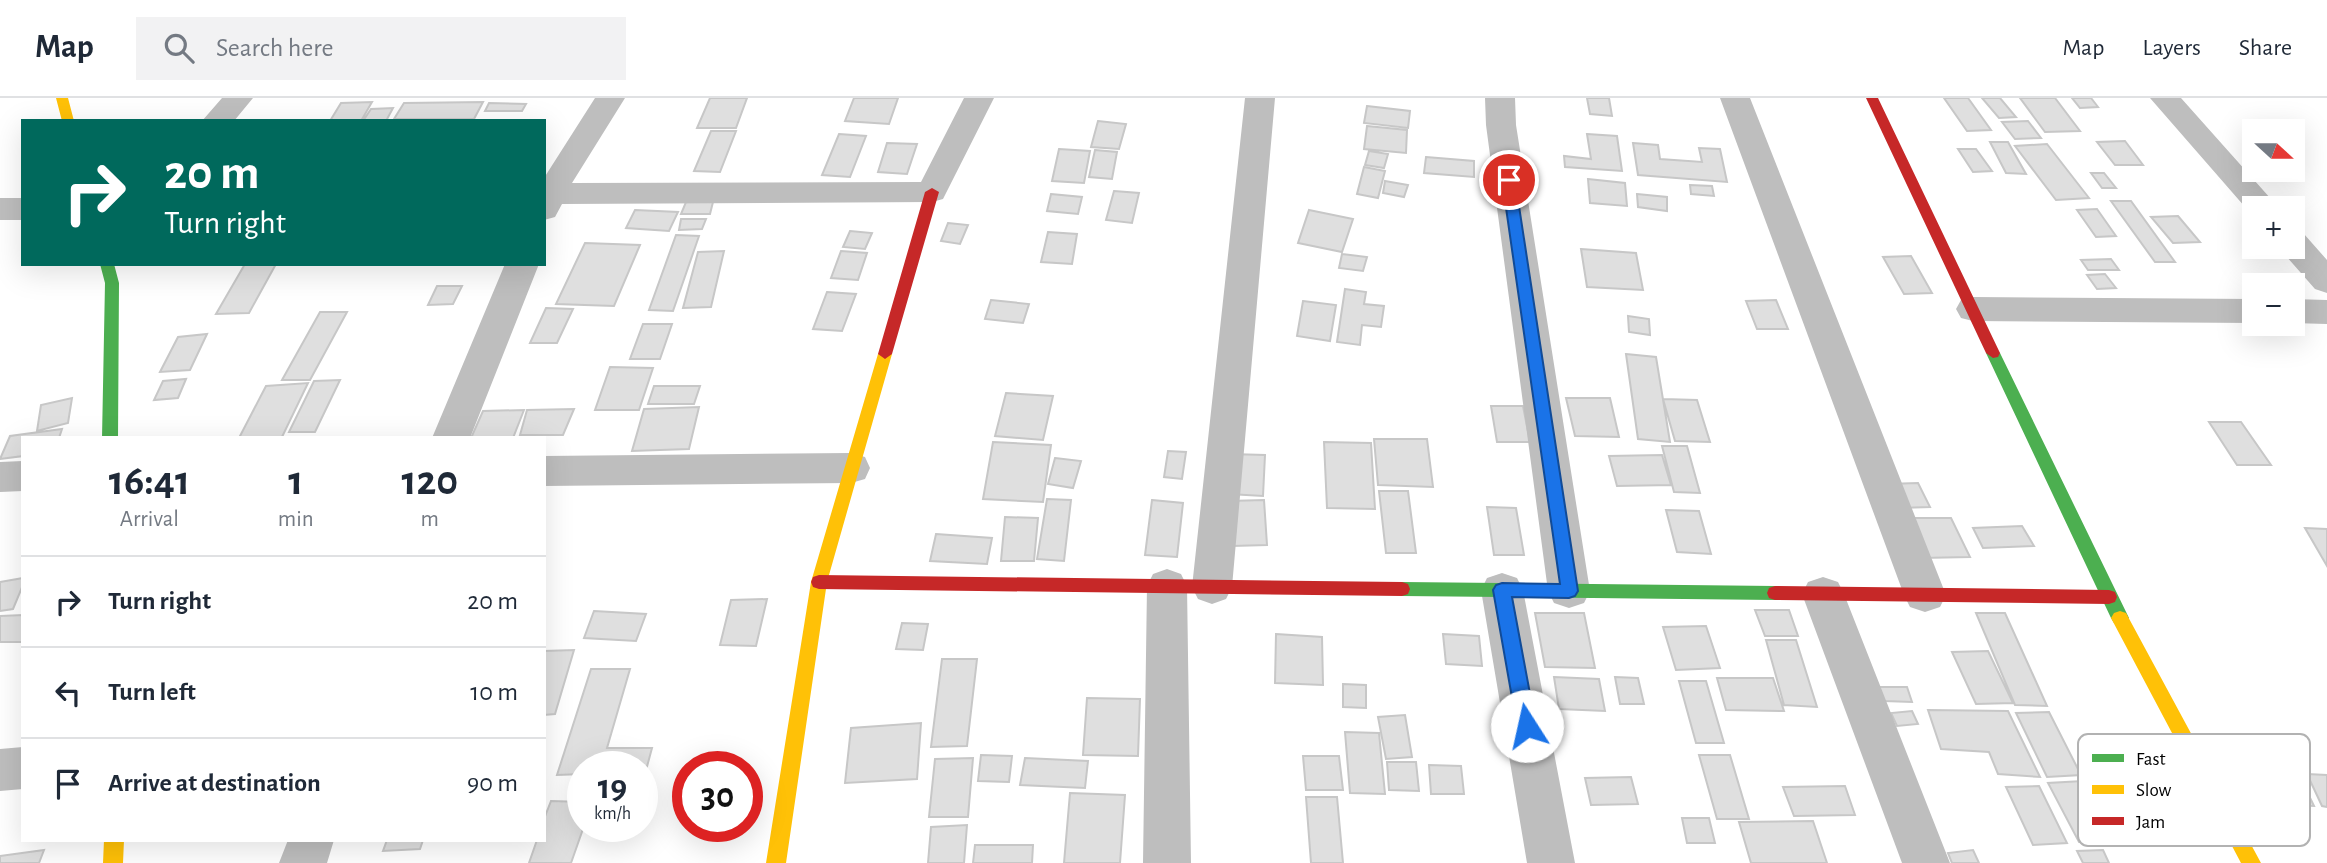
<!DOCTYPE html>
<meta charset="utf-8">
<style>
:root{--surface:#fff;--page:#f2f2f3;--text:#1f2937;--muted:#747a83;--line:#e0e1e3}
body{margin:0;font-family:"Alegreya Sans",sans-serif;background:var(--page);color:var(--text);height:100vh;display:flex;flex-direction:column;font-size:26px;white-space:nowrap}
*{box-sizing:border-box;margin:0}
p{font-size:23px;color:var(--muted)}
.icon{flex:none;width:38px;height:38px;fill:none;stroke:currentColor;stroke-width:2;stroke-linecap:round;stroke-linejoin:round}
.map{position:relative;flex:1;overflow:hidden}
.panel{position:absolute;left:21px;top:338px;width:525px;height:406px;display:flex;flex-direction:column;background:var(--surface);border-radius:0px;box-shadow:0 7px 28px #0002}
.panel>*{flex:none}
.top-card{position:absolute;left:21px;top:21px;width:525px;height:147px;border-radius:0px;box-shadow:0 7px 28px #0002;background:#00695c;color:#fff;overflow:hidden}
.needle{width:46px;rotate:111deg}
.buttons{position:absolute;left:2242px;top:21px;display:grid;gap:14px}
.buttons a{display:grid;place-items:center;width:63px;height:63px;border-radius:0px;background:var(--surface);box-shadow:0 7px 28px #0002;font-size:35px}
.speed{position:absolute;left:567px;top:653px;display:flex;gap:14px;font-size:35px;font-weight:700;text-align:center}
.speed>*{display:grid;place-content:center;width:91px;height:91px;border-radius:50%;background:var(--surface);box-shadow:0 7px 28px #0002;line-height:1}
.speed small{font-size:18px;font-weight:400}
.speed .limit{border:10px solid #d22;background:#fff;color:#111}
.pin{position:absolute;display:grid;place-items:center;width:60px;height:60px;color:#fff;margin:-30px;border:4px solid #fff;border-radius:50%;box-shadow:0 2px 7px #0007}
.me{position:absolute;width:77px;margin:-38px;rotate:350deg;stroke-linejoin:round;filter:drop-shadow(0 0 5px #0008)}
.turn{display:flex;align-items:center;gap:24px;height:147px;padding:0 28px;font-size:32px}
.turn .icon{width:91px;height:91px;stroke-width:2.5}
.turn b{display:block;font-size:49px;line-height:60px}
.eta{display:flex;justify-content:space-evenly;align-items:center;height:119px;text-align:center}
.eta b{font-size:42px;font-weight:700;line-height:49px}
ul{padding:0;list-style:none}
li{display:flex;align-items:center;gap:21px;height:91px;padding:0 28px;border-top:2px solid var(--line)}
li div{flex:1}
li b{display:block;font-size:26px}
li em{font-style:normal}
header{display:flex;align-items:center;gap:42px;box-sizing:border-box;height:98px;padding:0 35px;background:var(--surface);border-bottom:2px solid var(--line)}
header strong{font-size:33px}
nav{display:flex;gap:38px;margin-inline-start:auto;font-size:24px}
.search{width:490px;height:63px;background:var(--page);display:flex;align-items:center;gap:18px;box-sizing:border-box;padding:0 24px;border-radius:0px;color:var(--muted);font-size:26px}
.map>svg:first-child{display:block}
.building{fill:#dfdfdf;stroke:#c7c7c7;stroke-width:2}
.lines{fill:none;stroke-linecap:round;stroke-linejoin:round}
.street{fill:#bebebe;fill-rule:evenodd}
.fast{fill:#4caf50;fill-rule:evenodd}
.slow{fill:#ffc107;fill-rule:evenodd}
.jam{fill:#c62828;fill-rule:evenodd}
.route{fill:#1a73e8;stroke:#114b97;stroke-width:2}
.key{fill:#fff;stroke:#b2b2b2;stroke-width:2}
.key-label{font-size:19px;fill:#000}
</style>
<header>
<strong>Map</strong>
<div class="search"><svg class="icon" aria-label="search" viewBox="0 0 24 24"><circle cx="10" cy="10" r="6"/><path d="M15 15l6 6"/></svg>Search here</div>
<nav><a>Map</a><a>Layers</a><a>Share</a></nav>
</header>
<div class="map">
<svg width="2327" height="765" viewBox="0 0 2327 765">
<rect width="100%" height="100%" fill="#fff"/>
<path class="building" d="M710 0H747L736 30H697Z
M854 0H898L889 26 845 23Z
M1587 0H1609L1612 18 1590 16Z
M1944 0H1968L1991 32 1967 33Z
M1982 0H2000L2016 19 1999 20Z
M2020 0H2055L2080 33 2045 34Z
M2072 0H2091L2098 9 2080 10Z
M372 4 361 23H330L341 5Z
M483 4 474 21H394L404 5Z
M489 5 526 6 522 13H485Z
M1367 8 1410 13 1408 30 1364 25Z
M393 10 386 23H363L371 11Z
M1098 23 1126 26 1119 51 1091 49Z
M2028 23 2041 40 2015 41 2002 24Z
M1367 28 1407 32 1406 55 1364 51Z
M711 33H736L720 74 694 73Z
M839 36 866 38 850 79 822 77Z
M1587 36 1617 38 1622 73 1565 69 1564 58 1591 61Z
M2125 43 2143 67H2115L2097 44Z
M1990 44H2008L2026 76 2006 75Z
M887 45 917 46 907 76 878 74Z
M1633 45 1658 47 1660 61 1702 64 1699 50 1720 51 1727 84 1638 77Z
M2047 46 2089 100 2056 102 2015 48Z
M1059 51 1090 53 1084 85 1052 83Z
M1958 51H1976L1992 73 1973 74Z
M1095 52 1117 54 1112 81 1089 79Z
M1369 53 1388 56 1384 70 1365 67Z
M1426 59 1474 63V79L1424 75Z
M1364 69 1385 73 1378 100 1357 96Z
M2091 75H2104L2116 90H2102Z
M1588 81 1625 85 1627 108 1590 105Z
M1385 83 1408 87 1404 99 1383 95Z
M1690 87 1712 88 1714 98 1691 96Z
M1114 93 1139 95 1132 125 1106 122Z
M1051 96 1082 99 1078 116 1047 113Z
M1637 96 1667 99V113L1638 109Z
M2111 103H2131L2175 164H2155Z
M686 104H713L710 116H681Z
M2097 111 2116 138 2096 139 2077 112Z
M635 112 678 114 669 133 626 130Z
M1309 112 1353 121 1342 154 1298 145Z
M2178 118 2200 144 2173 145 2151 119Z
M681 121H706L702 131 679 132Z
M948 125 968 127 960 146 941 143Z
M850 133 872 135 865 151 843 149Z
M1048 134 1077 136 1072 166 1041 164Z
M676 137 699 138 673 213 649 212Z
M585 145 640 147 614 208 556 206Z
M1581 151 1636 155 1643 192 1587 189Z
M724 153 711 209 683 210 698 154Z
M841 153 867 155 858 182 831 180Z
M1342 156 1367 159 1363 173 1339 170Z
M1911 158 1932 195 1904 196 1883 159Z
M2111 161 2119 172H2088L2081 162Z
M245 166H276L249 215 216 216Z
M2105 176 2116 190 2097 191 2087 177Z
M437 188H462L453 206 428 207Z
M1345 191 1366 194 1364 206 1384 208 1381 229 1362 227 1360 247 1337 244Z
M827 194 856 196 842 233 813 231Z
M991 202 1029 206 1023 225 985 221Z
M1776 202 1788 231H1757L1746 203Z
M1303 203 1336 207 1330 243 1297 238Z
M546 210 573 211 557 245H530Z
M320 214H347L310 282H282Z
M1628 218 1649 221 1650 237 1629 234Z
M643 226H672L660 261H630Z
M207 236 190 272 160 274 178 239Z
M1626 256 1656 259 1670 344 1638 341Z
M610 269 653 270 639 312H595Z
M186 281 178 300 154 302 163 283Z
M340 282 315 334H289L314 283Z
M308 285 282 339 239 340 266 288Z
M654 288H700L694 306H648Z
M1006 295 1053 298 1043 342 995 338Z
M72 300 68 325 37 333 41 307Z
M1566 300H1610L1619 339 1575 338Z
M1663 301 1697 302 1710 344 1675 343Z
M1491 308H1523L1530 344H1497Z
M699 309 689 351 632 353 644 311Z
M574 311 563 337H520L527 312Z
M524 312 513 340H471L483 313Z
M2209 324H2241L2271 367H2237Z
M62 331 59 340H23V358L0 361 10 338Z
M1374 341H1427L1433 389 1378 387Z
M993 344 1051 347 1043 404 983 401Z
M1324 344 1371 345 1375 411 1327 410Z
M1662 348H1687L1700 395 1674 394Z
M1168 353 1186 354 1182 381 1164 379Z
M1230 356 1265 357 1263 398 1229 396Z
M1662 357 1671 387 1617 388 1609 358Z
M1055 360 1081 363 1073 390 1048 386Z
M1918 385 1930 409 1898 410 1887 386Z
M1379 393H1408L1416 455H1386Z
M1047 401 1071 402 1064 463 1037 461Z
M1152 402 1183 405 1177 459 1145 457Z
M1264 402 1267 447 1232 448 1229 403Z
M1487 409 1516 410 1524 457H1494Z
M1666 412 1699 413 1711 456 1677 454Z
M1005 419 1038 420 1034 463H1001Z
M1903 420H1951L1970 459 1920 460Z
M2022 428 2034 448 1983 450 1973 430Z
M2305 430 2327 431V468Z
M936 436 992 440 987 466 930 463Z
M23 480V487L13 511 0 513V484Z
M767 501 756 548 720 547 731 502Z
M1755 512H1789L1798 538H1765Z
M594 513 646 516 636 543 584 540Z
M1535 515H1584L1595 570 1545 569Z
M1976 515H2005L2047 608 2015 607Z
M23 517V544H0V518Z
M902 525 928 526 923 552 896 551Z
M1706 528 1720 570 1676 572 1663 529Z
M1276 536 1322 539 1323 587 1275 585Z
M1443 536 1479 538 1482 568 1446 566Z
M1766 542H1796L1817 609 1784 607Z
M574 552 555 616 544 617V553Z
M1988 553 2013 605 1976 606 1952 554Z
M942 561H977L967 648 931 649Z
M591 571H630L607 650H652L645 676H642V668H583V676L557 677Z
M1554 579 1599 581 1605 613 1559 611Z
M1615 579 1638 580 1644 606H1620Z
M1717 580H1773L1784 613 1726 612Z
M1679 583H1706L1724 645H1696Z
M1343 586 1366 587V610L1343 609Z
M1879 589H1907L1912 604 1884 603Z
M1087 600 1140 601 1138 658 1083 657Z
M1928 612 2008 613 2040 679 1998 676 1989 654 1941 651Z
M1912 613 1918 626 1897 628 1891 615Z
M2049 614 2081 677 2047 679 2016 615Z
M1405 617 1412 659 1386 661 1378 619Z
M921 625 917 681 845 685 851 630Z
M1345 634 1379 635 1385 696 1350 695Z
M981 657 1012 658 1009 684 978 683Z
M1699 657H1730L1749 721H1717Z
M1303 658H1339L1343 692H1306Z
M973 660 968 719H929L935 661Z
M1025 660 1088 663 1085 690 1020 687Z
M1387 664H1416L1419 693 1389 692Z
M1429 667 1461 668 1464 696H1431Z
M2276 675 2299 677 2314 708 2292 707Z
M2307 676 2327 677V709L2322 708Z
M1631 679 1638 706 1591 707 1585 680Z
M2083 683 2115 742 2079 744 2048 685Z
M1845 688 1855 717 1794 718 1783 689Z
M2039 688 2067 745 2033 747 2006 689Z
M1070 695 1125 697 1120 765H1064Z
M1306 699H1337L1343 765H1311Z
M551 703 583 704 584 728 571 765H529L537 742H544V721Z
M1682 720H1709L1715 745H1687Z
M1813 723 1827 765H1751L1739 724Z
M967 727 964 765H928L931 729Z
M387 742H423L420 751 383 753Z
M975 747H1033L1032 765H973Z
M44 752 39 765H0V758Z
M1973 752 1979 765H1952L1948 755Z
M2103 752 2109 765H2083L2077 753Z"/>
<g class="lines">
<path class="street" d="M222 0H253L234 23H202Z
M595 0H625L572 85 921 84 964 0H994L943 101 932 104 562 106 555 119 544 122V80Z
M1245 0H1275L1232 489 1226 501 1212 506 1198 501 1192 489Z
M1485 0H1515L1516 27 1590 493 1584 505 1569 510 1554 505 1548 493 1486 27Z
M1720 0H1750L1946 497 1940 509 1925 514 1910 509 1904 497Z
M2150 0H2181L2279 110H2254V118L2252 117Z
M0 100H23V122H0Z
M2292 133 2304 136 2327 162V195L2315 191 2278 149H2292Z
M505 166H539L470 340H432Z
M1973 199 2254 201V225L1973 223 1961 220 1956 211 1961 202Z
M2292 201 2327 202V226L2292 225Z
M851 355 865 359 870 370 865 381 851 385 544 388V358Z
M23 363V393L0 394V364Z
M1167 471 1181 476 1187 488 1191 765H1143L1147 488 1153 476Z
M1502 475 1517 480 1523 492 1575 765H1527L1481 492 1487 480Z
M1823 479 1838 484 1844 496 1950 765H1902L1802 496 1808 484Z
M23 649V691L0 693V651Z
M288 742H334L327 765H279Z"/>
<path class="fast" d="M100 166H114L119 185 118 340H102L105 185Z
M1993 250 2000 255 2129 520 2126 525 2120 527 2114 525 2111 520 1986 255Z
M1402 484 1775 488 1781 490 1783 495 1781 500 1775 502 1402 498 1396 496 1394 491 1396 486Z"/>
<path class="slow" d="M56 0H68L74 23H62Z
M885 251 892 256 827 484 786 765H766L811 484 878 256Z
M2120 513 2126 515 2261 765H2241L2111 520 2114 515Z
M104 742H124L123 765H103Z"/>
<path class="jam" d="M1866 0H1878L2000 255 1998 259 1993 260 1986 255Z
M932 90 939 94 892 256 885 261 878 256 925 94Z
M819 477 1402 484 1408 486 1410 491 1408 496 1402 498 819 491 813 489 811 484 813 479Z
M1775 488 2109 492 2115 494 2117 499 2115 504 2109 506 1775 502 1769 500 1767 495 1769 490Z"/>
</g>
<path class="route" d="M1509 77 1515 82 1578 493 1575 498 1569 500 1512 499 1536 628 1533 634 1527 637 1520 634 1517 628 1493 492 1496 487 1502 485 1560 486 1502 82Z"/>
<rect x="2078" y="636" width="232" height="112" rx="10" class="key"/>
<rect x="2092" y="656" width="32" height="8" fill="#4caf50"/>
<rect x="2092" y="687" width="32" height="9" fill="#ffc107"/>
<rect x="2092" y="719" width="32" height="8" fill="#c62828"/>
<g class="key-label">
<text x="2136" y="667">Fast</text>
<text x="2136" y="698">Slow</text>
<text x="2136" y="730">Jam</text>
</g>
</svg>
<div class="buttons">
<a><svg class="needle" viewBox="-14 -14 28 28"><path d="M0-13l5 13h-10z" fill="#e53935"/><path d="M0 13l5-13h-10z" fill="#747a83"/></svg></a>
<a>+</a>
<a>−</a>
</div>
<div class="speed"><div>19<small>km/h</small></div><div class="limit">30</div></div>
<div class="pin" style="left:1509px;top:82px;background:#d93025"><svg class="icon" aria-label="arrive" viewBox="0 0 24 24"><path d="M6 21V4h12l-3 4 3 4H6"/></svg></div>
<svg class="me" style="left:1527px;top:628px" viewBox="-20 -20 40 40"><circle r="19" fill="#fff"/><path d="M0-13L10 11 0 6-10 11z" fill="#1a73e8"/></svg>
<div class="top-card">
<div class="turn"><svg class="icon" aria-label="right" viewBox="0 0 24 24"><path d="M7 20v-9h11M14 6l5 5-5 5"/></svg><div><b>20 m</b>Turn right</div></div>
</div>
<section class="panel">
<div class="eta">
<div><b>16:41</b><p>Arrival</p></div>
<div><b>1</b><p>min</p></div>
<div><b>120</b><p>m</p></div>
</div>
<ul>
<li><svg class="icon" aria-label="right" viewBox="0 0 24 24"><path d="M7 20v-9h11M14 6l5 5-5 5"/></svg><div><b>Turn right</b></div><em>20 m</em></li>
<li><svg class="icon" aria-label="left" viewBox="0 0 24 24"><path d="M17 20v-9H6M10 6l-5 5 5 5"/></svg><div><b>Turn left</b></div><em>10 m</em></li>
<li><svg class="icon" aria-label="arrive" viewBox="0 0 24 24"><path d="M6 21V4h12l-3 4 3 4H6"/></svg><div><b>Arrive at destination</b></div><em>90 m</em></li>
</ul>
</section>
</div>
